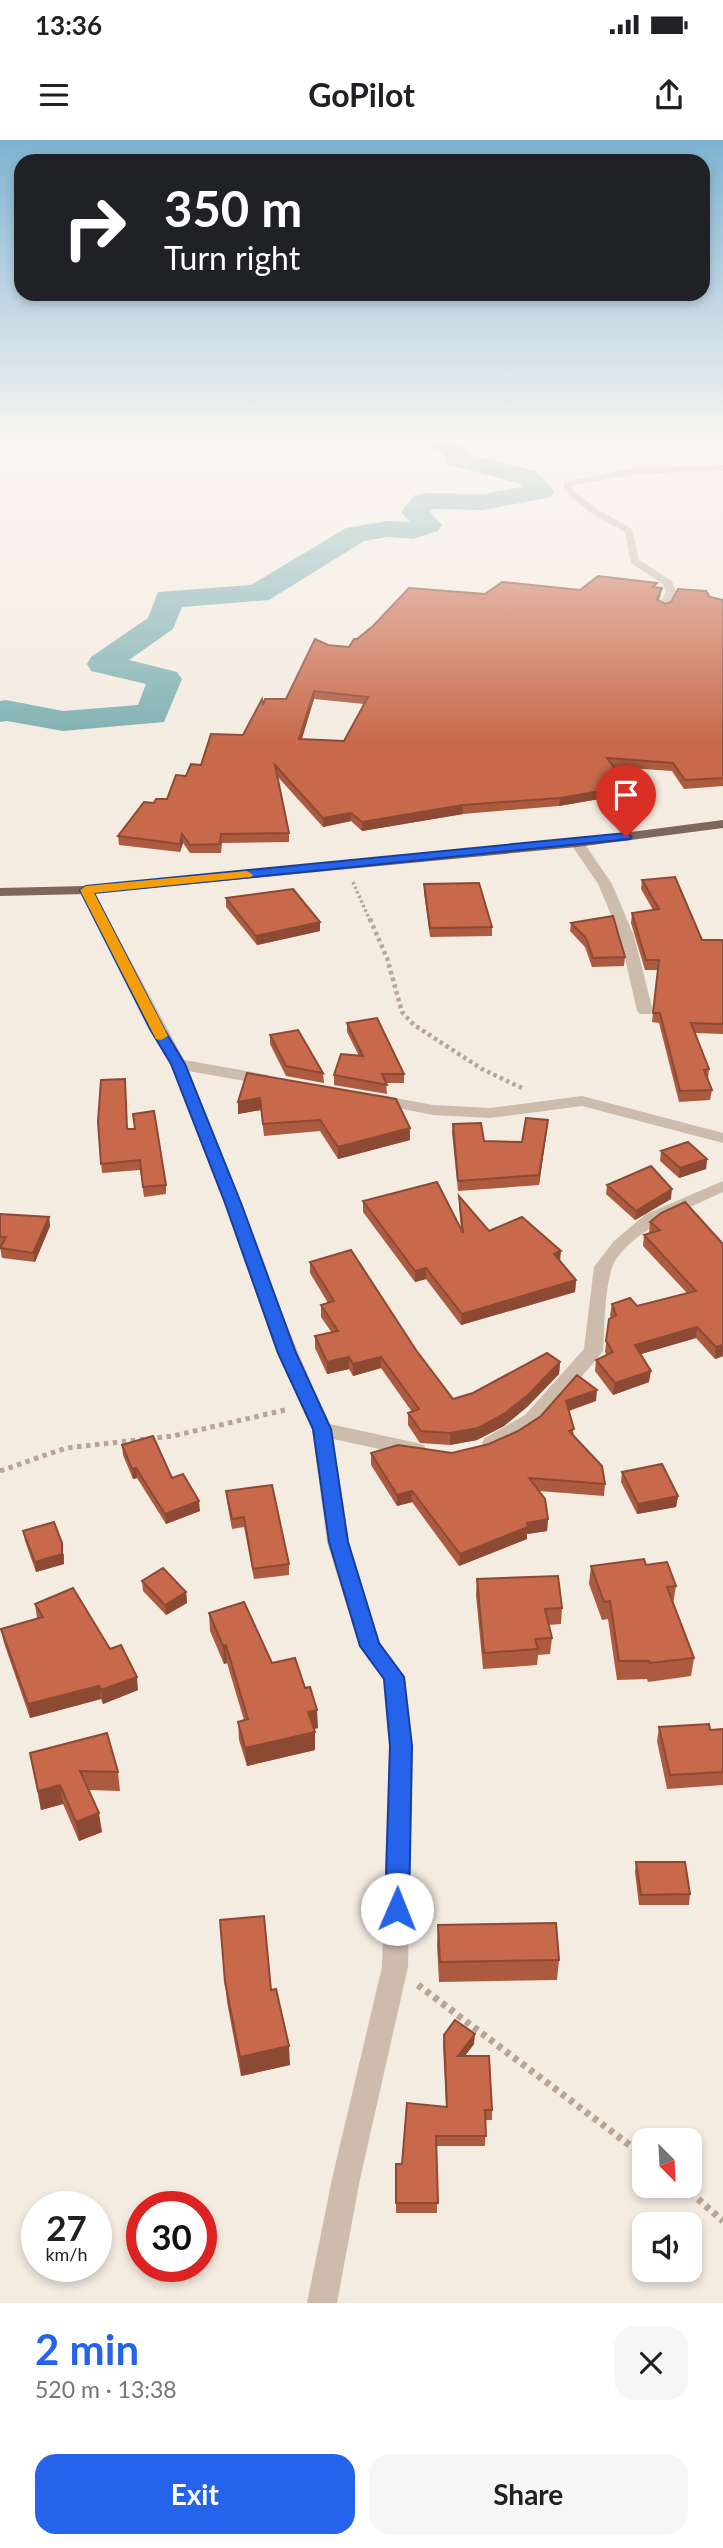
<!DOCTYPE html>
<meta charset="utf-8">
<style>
:root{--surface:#fff;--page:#f6f6f6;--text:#202124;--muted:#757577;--accent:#2563eb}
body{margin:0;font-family:Lato,sans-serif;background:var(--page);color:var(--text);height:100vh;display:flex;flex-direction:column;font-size:26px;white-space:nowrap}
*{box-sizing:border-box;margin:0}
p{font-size:23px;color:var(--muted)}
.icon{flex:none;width:38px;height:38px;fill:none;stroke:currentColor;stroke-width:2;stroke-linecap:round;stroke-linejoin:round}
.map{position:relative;height:2163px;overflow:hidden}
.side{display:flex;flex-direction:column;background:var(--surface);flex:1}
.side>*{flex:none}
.hud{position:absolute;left:14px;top:14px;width:696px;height:147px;border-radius:21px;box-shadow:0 4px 10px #0003;background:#202124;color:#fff;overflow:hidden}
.needle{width:46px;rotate:156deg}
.fabs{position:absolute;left:632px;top:1988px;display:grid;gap:14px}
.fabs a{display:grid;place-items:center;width:70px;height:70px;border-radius:14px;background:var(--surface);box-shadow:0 4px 10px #0003;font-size:35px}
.speed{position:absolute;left:21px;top:2051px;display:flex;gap:14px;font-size:35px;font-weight:700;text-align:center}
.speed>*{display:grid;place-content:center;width:91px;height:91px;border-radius:50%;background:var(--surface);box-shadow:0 4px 10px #0003;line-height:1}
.speed small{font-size:18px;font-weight:400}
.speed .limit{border:10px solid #d22;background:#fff;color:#111}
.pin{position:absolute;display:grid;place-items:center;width:60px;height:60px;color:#fff;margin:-72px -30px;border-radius:50% 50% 50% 0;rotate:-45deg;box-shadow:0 0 7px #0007}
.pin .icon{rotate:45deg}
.me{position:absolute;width:77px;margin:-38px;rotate:1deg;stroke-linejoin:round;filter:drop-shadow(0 0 5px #0008)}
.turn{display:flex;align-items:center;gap:24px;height:147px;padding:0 35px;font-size:32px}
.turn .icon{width:91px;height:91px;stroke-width:2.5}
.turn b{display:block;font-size:49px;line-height:60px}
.round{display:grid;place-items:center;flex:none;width:74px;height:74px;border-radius:21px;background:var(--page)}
.summary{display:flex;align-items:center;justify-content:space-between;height:119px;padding:0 35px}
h1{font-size:42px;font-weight:700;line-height:52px;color:var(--accent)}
.primary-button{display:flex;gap:14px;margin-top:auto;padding:14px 35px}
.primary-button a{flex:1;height:80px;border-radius:21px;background:var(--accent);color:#fff;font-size:28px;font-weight:700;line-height:80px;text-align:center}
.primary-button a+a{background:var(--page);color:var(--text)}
.status{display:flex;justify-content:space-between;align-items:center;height:49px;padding:0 35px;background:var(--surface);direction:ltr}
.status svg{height:19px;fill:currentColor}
header{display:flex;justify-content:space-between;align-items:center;height:91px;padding:0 35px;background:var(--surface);font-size:32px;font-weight:700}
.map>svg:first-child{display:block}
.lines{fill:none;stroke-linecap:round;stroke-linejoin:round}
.river{fill:#7fb0b2;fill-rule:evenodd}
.path-far3{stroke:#b9a596;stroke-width:3.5;stroke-dasharray:2.5 2.5;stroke-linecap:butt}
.path-far2{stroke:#b9a596;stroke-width:4.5;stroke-dasharray:3.5 3.5;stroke-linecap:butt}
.path-far1{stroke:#b9a596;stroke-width:5;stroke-dasharray:4.5 4.5;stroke-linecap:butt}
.path{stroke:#b9a596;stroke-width:7;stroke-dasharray:5 5;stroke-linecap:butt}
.street{fill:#cdbbac;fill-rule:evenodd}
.primary{fill:#7d675c;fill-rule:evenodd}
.wall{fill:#ac5a40;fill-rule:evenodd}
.shaded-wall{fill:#8c4a34}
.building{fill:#c8694b;stroke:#8c4a34;stroke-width:2;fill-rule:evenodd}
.route{fill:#2563eb;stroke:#184099;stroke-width:2}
.slow{fill:#f59e0b}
</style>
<div class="status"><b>13:36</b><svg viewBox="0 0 49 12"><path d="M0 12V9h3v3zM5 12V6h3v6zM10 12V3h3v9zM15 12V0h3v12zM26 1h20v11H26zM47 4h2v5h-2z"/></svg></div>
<header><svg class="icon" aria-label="menu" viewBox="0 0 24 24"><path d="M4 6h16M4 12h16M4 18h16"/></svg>GoPilot<svg class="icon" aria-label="share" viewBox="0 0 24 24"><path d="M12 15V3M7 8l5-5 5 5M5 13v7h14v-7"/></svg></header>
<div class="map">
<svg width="723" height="2163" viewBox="0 0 723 2163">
<rect width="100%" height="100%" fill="#f4ebe1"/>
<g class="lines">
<path class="river" d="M425 301C442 301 462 296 469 315L536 331 554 351 551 357 483 370 432 369 430 372 442 385 438 391 413 399 388 397 364 401 269 460 182 467 173 489 129 520 177 532 182 539 164 582 63 591 7 581 0 582V561L6 560 63 571 138 565 146 544 91 531 87 524 91 517 148 478 158 452 251 445 346 388 388 381 410 382 401 372 415 355 425 353 483 354 522 347 518 343 449 325 443 314 428 306Z"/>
<path class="path-far3" d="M353 742 370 781"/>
<path class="path-far2" d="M370 779 387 818 402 872 414 885 482 929 524 949"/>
<path class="path-far1" d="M0 1331 66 1308 173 1296 289 1269"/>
<path class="path" d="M418 1845 644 2016
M683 2046 723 2081"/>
<path class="street" d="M723 325V331L634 334 572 346V350L597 369 632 389 639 420 672 441 676 452 668 468 664 469 659 466 666 452 663 444 631 423 625 392 591 373 564 351V342L634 328Z
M577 699 582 700 612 744 634 796 653 871 650 874H640L637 871 620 796 598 744 570 703Z
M86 746 93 750 184 920 268 935 276 940 268 945 188 931C236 1048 276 1169 330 1284L417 1303 424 1305 427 1310 424 1315 417 1317 333 1299 349 1402 380 1503 405 1537 413 1606 408 1827 360 2039 337 2163H307L332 2039 382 1827 389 1606 383 1539 359 1506 327 1402 312 1289 277 1213 224 1063 170 924 149 889 79 750Z
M374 954 433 965 490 968 582 956 723 993V1003L582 966 490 978 433 975 368 962 366 959Z
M723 1041V1052C691 1067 621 1094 611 1131 604 1156 605 1185 603 1211L600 1215C579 1239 519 1318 485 1308L482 1303 485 1298 525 1275 584 1209 594 1127 614 1101 646 1074Z"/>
<path class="primary" d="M723 680V688L577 707 86 754 0 756V748L86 746 577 699Z"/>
</g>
<path class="wall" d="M656 448 661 455 659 460 665 464 710 457 723 460V646L684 649 672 631 614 627 629 646 628 654 559 666 463 674 362 691 351 681 323 687 277 636 289 693V702L222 703 221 713H190L183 703 180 712 119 705 118 696 154 663 167 659 186 636 243 595 263 565 286 559 328 505 349 507 357 499 485 454ZM314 559 364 564 344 601 302 599Z
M642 740 702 800 723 804V894L695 893 709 929 708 939 712 950 710 960 679 962 659 883 652 882 658 830H645L631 783 632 773 653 770 641 749Z
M424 744 492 787V796L430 797 424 753Z
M226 758 320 782V791L257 805 226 767Z
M571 783 625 817 624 826 592 827 585 807 570 791Z
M347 883 404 934V943H386L387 954 334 945V935L359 916 347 892Z
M270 895 323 933 324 943 286 936 270 904Z
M247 933 410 1000 338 1019 320 991 264 996 261 970 238 974Z
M548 980 539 1045 458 1051 452 993 453 984 484 1001 522 1002Z
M98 982 128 989 166 1045V1054L144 1057 140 1030 102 1033Z
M661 1011 707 1019 706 1029 679 1038 660 1021Z
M607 1045 671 1059 635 1080 606 1054Z
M459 1056 489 1091 560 1122 576 1140 575 1152 461 1185 426 1139 415 1142 363 1072V1061L461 1089 459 1067Z
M685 1062 723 1216 715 1219 696 1198 641 1214 649 1242 613 1255 595 1231 596 1220 607 1215 605 1212 609 1179 611 1178 610 1175 612 1164 637 1166 687 1153 643 1106 644 1095 649 1093 650 1082Z
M0 1074 49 1077 50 1086 35 1122 2 1118 0 1107Z
M310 1122 416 1210 453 1259 473 1253 560 1222 559 1234 527 1267 504 1286 477 1300 450 1305 420 1303 408 1285V1273L412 1272 381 1228 353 1236 349 1229 327 1234 315 1208V1196L332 1193 321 1177V1165L328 1163 310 1133Z
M596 1261 569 1271 574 1295 605 1344 604 1356 539 1351 548 1379 547 1391 527 1394V1399L459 1426 412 1362 397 1366 371 1325V1313H452L489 1304 518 1291 541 1276Z
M122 1305 200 1371 166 1384 137 1338 133 1339 123 1315Z
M622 1332 678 1356 676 1367 637 1374 621 1342Z
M226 1351 289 1424V1435L254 1439 244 1387 232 1389 227 1362Z
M23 1391 64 1414V1424L36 1432 25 1401Z
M646 1425 676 1446 673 1464 694 1518 691 1536 648 1542 647 1539 617 1540 608 1479 602 1480 589 1444 591 1426Z
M477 1439 562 1468 561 1484 549 1485 552 1498 550 1514 538 1515 537 1525 483 1529 476 1455Z
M142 1441 186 1452 187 1463 166 1475 143 1451Z
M35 1464 110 1509 138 1550 103 1564 101 1559 30 1578 4 1503 1 1489 37 1478Z
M209 1473 272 1523 318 1588 313 1589 315 1610 247 1626 239 1600 238 1582 244 1580 227 1523 224 1524 210 1491Z
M659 1587 710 1590 723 1589V1645L667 1649 657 1601Z
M30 1613 118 1632 120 1651 89 1650 102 1692 79 1701 63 1664 41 1670Z
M636 1722 690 1754 689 1765H639L635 1732Z
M220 1780 271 1850 290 1925 241 1936 227 1862Z
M438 1785 559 1820 557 1840 439 1842 437 1805Z
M444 1895 474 1904 465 1916 492 1970V1980H486L485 2006H437V2073H396V2024H402L446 1967 443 1905Z"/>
<path class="shaded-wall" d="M314 551V559L299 607V599Z
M629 646 628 654 559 666 560 658Z
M463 665V674L362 691V682Z
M351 673V681L323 687V678Z
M182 694 183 703 180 712V704Z
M320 782V791L257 805 256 796Z
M260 958 261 970 238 974V962Z
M548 980 547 990 539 1045V1035Z
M410 988V1000L338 1019V1007Z
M707 1019 706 1029 679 1038 680 1028Z
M672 1049 671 1059 635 1080 636 1071Z
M49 1077 50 1086 35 1122 33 1113Z
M561 1111 560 1122 554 1114Z
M426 1128V1139L415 1142V1131Z
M576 1140 575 1152 461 1185 462 1174Z
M697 1187 696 1198 634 1216 635 1205Z
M723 1205V1216L715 1219 716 1207Z
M349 1217V1229L327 1234V1222Z
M381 1217V1228L353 1236V1224Z
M560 1222 559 1234 527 1267 504 1286 477 1300 450 1305V1293Z
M651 1231 649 1242 613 1255 615 1243Z
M597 1250 596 1261 564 1272 566 1261Z
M136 1328 137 1338 133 1339 132 1329Z
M412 1351V1362L397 1366V1355Z
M678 1356 676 1367 637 1374 638 1364Z
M199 1361 200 1371 166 1384 165 1374Z
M548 1379 547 1391 527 1394V1399L459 1426 460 1414 527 1383Z
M62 1403 64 1424 36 1432 35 1422Z
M186 1452 187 1463 166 1475 165 1465Z
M226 1505 227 1523 224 1524 223 1506Z
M137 1537 138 1550 103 1564 101 1550Z
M99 1546 101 1559 30 1578 28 1564Z
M317 1570 318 1588 308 1590V1572Z
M315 1592V1610L247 1626 245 1608Z
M60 1645 63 1664 41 1670 38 1651Z
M99 1673 102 1692 79 1701 76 1682Z
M475 1894 474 1904 457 1926 458 1916Z
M289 1906 290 1925 241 1936 240 1917Z"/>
<path class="building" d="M598 436 657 443 653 447 662 448 657 459 665 464 671 462 678 449 706 451 710 457 723 460V638L685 640 673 623 607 618 629 646 560 658 463 665 362 682 351 673 323 678 275 625 289 693 221 694 220 704 190 705 182 694 180 704 118 696 144 662 154 663 156 659H167L176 635 186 636 191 624 201 625 211 594 243 595 262 559 263 565 265 559H286L315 499 328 505 349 507 354 499H357L373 486 409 448 485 454 502 442 580 450ZM314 551 368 557 344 601 299 599Z
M675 737 702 800H722L723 804V884L691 883 709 929 704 930 712 950 680 951 660 873H653L659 820H646L632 773 659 769 642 740Z
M479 743 492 787 430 788 424 744Z
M293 749 320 782 256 796 226 758Z
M613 776 625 817 593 818 586 798 571 783Z
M377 878 404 934H382L387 945 334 935 341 914 363 916 347 883Z
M298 890 323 933 286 926 270 895Z
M247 933 396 959 410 988 338 1007 320 980 263 984 260 958 238 962Z
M125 939 127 989H135L133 974 154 971 166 1045 143 1047 140 1020 101 1024 98 982 101 940Z
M526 978 548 980 539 1035 458 1041 453 984 481 983 484 1001 522 1002Z
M688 1002 707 1019 680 1028 661 1011Z
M651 1026 672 1049 636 1071 607 1045Z
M437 1042 463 1093 459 1056 489 1091 522 1077 561 1111 554 1114 576 1140 462 1174 426 1128 415 1131 363 1061Z
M685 1062 723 1104V1205L716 1207 697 1187 635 1205 651 1231 615 1243 596 1220 613 1212 606 1201 609 1179 616 1175 612 1164 630 1158 637 1166 696 1151 644 1095 660 1090 650 1082 661 1073Z
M0 1074 49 1077 33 1113 0 1108 6 1097H0Z
M351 1110 416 1210 453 1259 473 1253 547 1213 560 1222 528 1255 504 1274 478 1288 450 1293 421 1291 408 1273 419 1269 381 1217 353 1224 349 1217 327 1222 315 1196 338 1191 321 1165 334 1161 310 1122Z
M577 1235 597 1250 566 1261 574 1289 569 1291 602 1326 605 1344 529 1338 545 1359 548 1379 527 1383 528 1387 460 1414 412 1351 397 1355 371 1313 398 1305 452 1313 489 1304 518 1291 541 1276Z
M153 1296 172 1338 183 1334 199 1361 165 1374 136 1328 132 1329 122 1305Z
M662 1324 678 1356 638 1364 622 1332Z
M272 1345 289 1424 253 1429 244 1377 232 1379 226 1351Z
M54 1382 62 1403V1414L35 1422 23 1391Z
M644 1419 646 1425 667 1422 676 1446 667 1447 694 1518 650 1523 649 1521H619L610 1461 604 1462 591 1426Z
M163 1428 186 1452 165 1465 142 1441Z
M558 1436 562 1468 545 1469 552 1498 535 1499 538 1509 484 1513 477 1439Z
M73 1448 110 1509 121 1505 137 1537 101 1550 99 1546 28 1564 1 1489 43 1477 35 1464Z
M244 1462 272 1523 295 1518 305 1548 310 1547 317 1570 308 1572 315 1592 245 1608 238 1582 248 1579 226 1505 223 1506 209 1473Z
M709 1584 710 1590 723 1589V1632L670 1635 659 1587Z
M107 1593 118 1632 80 1631 99 1673 76 1682 60 1645 38 1651 30 1613Z
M636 1722H685L690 1754 641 1755Z
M264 1776 271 1850 276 1849 289 1906 240 1917 225 1842 220 1780Z
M556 1783 559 1820 440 1822 438 1785Z
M455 1880 475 1894 458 1916H489L492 1970H485L486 1996H436L438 2063H396V2024H402L407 1963 447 1967 444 1895Z"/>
<linearGradient id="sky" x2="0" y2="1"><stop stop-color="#7eb2d2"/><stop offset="0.5" stop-color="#faf6f2"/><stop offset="1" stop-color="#faf6f2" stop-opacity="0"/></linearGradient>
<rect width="723" height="603" fill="url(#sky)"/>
<path class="route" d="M626 693 632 697 630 699 94 753 164 889 185 924 241 1063 296 1213 331 1289 348 1402 379 1503 404 1537 412 1606 409 1769 405 1776 397 1779 389 1776 385 1769 390 1606 384 1539 360 1506 329 1402 313 1289 278 1213 225 1063 171 924 150 889 80 750 86 746Z"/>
<path class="slow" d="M247 731 253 735 251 737 94 753 168 896 161 900 156 899 80 750 86 746Z"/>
</svg>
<div class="fabs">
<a><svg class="needle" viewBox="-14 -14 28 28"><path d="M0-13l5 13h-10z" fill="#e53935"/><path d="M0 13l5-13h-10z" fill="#757577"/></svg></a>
<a><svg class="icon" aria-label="sound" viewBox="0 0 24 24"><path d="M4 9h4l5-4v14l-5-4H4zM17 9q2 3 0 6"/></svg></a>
</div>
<div class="speed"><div>27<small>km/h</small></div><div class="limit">30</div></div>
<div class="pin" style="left:626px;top:697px;background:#d93025"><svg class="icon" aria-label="arrive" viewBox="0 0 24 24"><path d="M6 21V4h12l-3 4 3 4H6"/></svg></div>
<svg class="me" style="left:397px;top:1769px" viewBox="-20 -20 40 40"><circle r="19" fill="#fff"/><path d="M0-13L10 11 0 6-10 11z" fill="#2563eb"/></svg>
<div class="hud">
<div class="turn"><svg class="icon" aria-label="right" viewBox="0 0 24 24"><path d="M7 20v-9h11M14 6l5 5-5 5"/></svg><div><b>350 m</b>Turn right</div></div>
</div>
</div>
<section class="side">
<div class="summary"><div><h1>2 min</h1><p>520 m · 13:38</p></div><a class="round"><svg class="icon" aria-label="close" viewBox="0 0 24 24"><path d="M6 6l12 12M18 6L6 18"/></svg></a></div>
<div class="primary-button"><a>Exit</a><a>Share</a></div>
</section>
